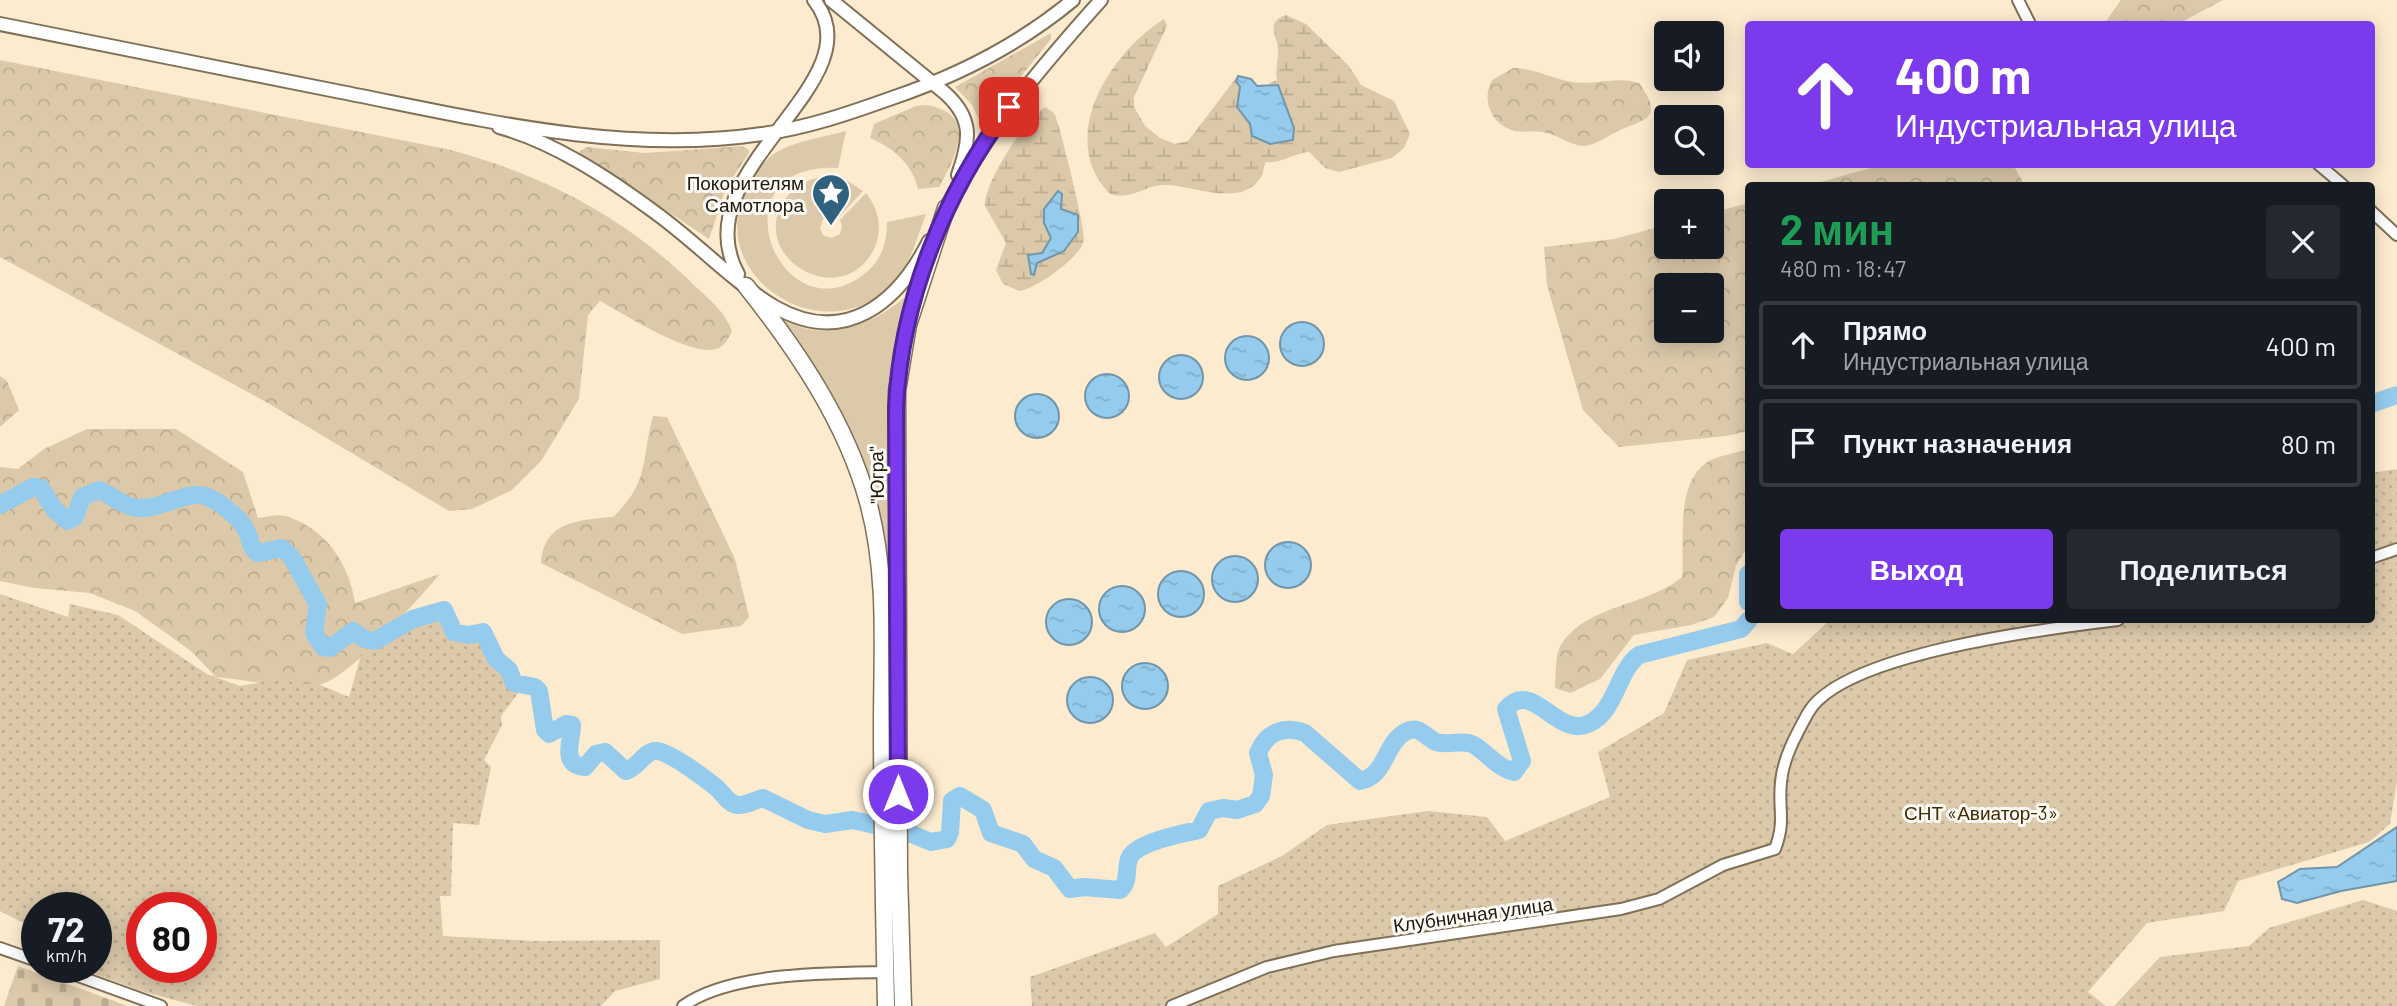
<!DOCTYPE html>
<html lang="ru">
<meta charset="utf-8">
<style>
:root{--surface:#171b24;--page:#242831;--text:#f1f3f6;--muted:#9ea1a6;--line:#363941;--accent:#7c3aed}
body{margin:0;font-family:Barlow,sans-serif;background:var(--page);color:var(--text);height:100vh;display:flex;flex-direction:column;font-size:26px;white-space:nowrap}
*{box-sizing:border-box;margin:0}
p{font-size:23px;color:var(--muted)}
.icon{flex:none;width:38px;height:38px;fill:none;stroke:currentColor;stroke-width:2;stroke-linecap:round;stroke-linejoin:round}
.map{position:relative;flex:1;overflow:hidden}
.drawer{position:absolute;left:1745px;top:182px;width:630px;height:441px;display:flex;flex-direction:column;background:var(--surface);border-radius:7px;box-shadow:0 4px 18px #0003}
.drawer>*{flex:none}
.hud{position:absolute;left:1745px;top:21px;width:630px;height:147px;border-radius:7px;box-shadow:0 4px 18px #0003;background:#7c3aed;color:#fff;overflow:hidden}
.buttons{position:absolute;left:1654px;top:21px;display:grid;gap:14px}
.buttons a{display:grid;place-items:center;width:70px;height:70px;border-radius:7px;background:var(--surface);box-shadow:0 4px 18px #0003;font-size:35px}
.speed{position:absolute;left:21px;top:892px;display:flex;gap:14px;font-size:35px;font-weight:700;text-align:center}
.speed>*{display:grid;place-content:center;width:91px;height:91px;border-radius:50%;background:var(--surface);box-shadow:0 4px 18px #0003;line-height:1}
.speed small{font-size:18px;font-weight:400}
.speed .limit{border:10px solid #d22;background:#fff;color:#111}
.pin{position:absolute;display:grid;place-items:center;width:60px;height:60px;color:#fff;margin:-30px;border-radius:14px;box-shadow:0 4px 10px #0006}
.me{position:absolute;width:77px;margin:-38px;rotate:0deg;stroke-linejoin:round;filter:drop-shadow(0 0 5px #0008)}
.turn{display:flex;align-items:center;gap:24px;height:147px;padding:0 35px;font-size:32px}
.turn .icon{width:91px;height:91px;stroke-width:2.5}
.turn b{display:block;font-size:49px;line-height:60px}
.round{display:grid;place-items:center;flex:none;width:74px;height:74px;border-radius:7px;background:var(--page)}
.head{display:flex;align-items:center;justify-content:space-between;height:119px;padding:0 35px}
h1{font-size:42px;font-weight:700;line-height:52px;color:#1e9e55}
.button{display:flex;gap:14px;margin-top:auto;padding:14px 35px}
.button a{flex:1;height:80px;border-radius:7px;background:var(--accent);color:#fff;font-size:28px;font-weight:700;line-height:80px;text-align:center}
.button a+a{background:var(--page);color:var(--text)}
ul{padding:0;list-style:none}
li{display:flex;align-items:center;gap:21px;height:88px;margin:0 14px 10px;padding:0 21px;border:4px solid var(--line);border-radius:7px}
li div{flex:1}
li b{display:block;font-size:26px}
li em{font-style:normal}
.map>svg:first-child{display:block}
.grass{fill:#dcc9aa}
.forest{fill:url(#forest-crowns);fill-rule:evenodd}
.wetland{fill:url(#wetland-marsh);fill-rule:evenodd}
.cemetery{fill:url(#cemetery-stones)}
.garden{fill:url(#garden-dots);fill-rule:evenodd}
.water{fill:url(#water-ripples);stroke:#7195a9;stroke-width:2}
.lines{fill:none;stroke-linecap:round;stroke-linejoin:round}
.river{stroke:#95cbec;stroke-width:18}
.minor-casing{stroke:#7f7057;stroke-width:14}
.major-casing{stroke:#7f7057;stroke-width:16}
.highway-casing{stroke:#7f7057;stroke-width:19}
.minor{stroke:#fff;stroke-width:10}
.major{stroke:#fff;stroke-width:12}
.highway{stroke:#fff;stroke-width:16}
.route-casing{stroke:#51269a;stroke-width:18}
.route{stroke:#7c3aed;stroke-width:12}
.labels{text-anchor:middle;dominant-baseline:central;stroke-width:6;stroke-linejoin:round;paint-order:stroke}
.poi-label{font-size:19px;fill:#1e180e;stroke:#fefaf5;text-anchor:end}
.street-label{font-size:19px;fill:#1e180e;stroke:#fefaf5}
.park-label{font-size:19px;fill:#3e2b01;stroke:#fefaf5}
</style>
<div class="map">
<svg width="2397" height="1006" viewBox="0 0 2397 1006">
<defs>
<pattern id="forest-crowns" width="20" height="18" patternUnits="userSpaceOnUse" patternTransform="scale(1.75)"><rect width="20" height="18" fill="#dcc9aa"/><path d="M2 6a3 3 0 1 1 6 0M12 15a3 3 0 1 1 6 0" fill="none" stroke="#bcac91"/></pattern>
<pattern id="wetland-marsh" width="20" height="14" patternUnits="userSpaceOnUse" patternTransform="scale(1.75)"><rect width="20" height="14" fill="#dcc9aa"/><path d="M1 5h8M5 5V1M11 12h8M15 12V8" fill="none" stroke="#bcac91"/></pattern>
<pattern id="cemetery-stones" width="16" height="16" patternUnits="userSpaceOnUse" patternTransform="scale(1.75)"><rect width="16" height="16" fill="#dcc9aa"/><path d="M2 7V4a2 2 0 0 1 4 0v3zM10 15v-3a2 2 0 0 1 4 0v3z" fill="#bcac91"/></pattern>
<pattern id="garden-dots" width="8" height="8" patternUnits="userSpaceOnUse" patternTransform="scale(1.75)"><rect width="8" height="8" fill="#dcc9aa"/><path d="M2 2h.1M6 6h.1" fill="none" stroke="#bcac91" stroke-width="1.8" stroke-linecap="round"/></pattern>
<pattern id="water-ripples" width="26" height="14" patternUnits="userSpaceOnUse" patternTransform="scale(1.75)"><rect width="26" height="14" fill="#95cbec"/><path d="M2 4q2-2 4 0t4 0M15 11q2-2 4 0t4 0" fill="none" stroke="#80aec9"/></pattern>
</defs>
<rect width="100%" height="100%" fill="#fcebcf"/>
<path class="grass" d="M846 131 838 168C714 161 775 332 859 278 880 264 887 246 887 222L926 214C917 237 911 263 895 281 828 358 699 276 748 186 755 173 763 162 775 153 795 141 824 137 846 131Z
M828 176 848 181 863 191 838 218 831 216 823 219 820 228 823 235 831 238 840 234 842 226 840 220 866 193C879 209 883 230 874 249 842 314 744 256 786 198 795 185 812 177 828 176Z
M905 297 896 340 888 403 893 792H888L886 565 881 523 874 497 779 318C822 343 869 328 905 297Z"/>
<path class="forest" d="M2121 0H2223L2178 24H2104Z
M1051 33V39L982 125 972 105 955 87Z
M0 60 451 150C545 176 625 217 695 286 710 300 725 312 732 331 729 337 726 344 719 348 694 360 623 313 600 301L588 315 579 399 541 461 512 490 472 509 449 511 266 402 0 257Z
M1513 68C1538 68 1559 83 1584 83 1604 83 1619 77 1639 83 1666 120 1643 119 1618 131 1607 136 1595 146 1583 146 1570 145 1560 136 1547 133 1537 130 1525 133 1515 131 1491 125 1481 100 1492 80Z
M926 105C979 113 956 157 939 187L918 189C912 163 893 148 870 138L874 124 916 106Z
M743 146 749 150V153L726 188 709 239 579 152 587 147 645 153Z
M1881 165H2013L2025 185H1810Z
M1748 203V431L1726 436 1619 447 1583 410 1547 285 1544 247 1614 239 1666 225V247H1712V213ZM1666 285H1712V331H1666Z
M0 376 7 381 19 410 0 427Z
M653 416 667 417 735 559 749 617 741 626 682 634 541 563C544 521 579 520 613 517 650 482 641 460 653 416Z
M87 429H176L243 472 258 518C267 517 278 514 286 516 326 529 349 563 355 603L440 574C418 599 348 681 318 685 288 689 246 680 216 677L191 651 135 611 90 593 34 588 0 581V467L18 469 44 449Z
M1748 449V546L1736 566 1728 598 1714 617 1691 625 1634 635 1600 679 1570 693 1555 688C1556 676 1555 654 1561 645 1587 604 1646 607 1682 577 1685 542 1674 479 1711 460 1722 455 1736 453 1748 449Z"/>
<path class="wetland" d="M1286 15 1306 24 1349 66 1361 85 1394 101 1410 134 1404 148 1392 158 1339 172 1325 168 1309 152C1295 153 1280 164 1266 162 1263 167 1264 172 1261 177 1241 210 1190 183 1162 185 1143 186 1133 200 1110 194 1055 138 1111 52 1164 19L1167 26 1134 97V107L1145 126 1160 138 1175 144 1188 141 1236 78 1240 87 1237 108 1250 124 1252 136 1270 144 1288 141 1290 118 1280 88 1268 84 1277 80C1275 70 1278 62 1278 52 1279 37 1263 23 1286 15Z
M1045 107C1048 109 1052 111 1054 113 1059 120 1085 229 1084 239 1083 256 1036 289 1019 291L1003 284 996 270 1006 243 985 206C983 184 1026 118 1045 107ZM1055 194H1062L1061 209 1077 223C1068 254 1061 249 1037 263L1034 275 1028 255 1042 253 1051 238C1043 216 1039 214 1055 194Z"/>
<path class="cemetery" d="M18 966 128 1006H4Z"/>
<path class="garden" d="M2397 469V781L2390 824 2369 842 2238 881 2224 911 2147 923 2088 992 2106 1006H1032L1030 977 1155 933 1166 947 1218 914V886L1282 856 1327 825 1428 811 1487 817 1505 841 1610 797 1598 752 1664 713 1687 660 1767 643 1793 654 1830 620H2371V473Z
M0 594 68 617 70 604 118 615 207 674 240 686 275 680 320 685 349 697 363 648 385 642 440 616C452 636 456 640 480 639L488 659 519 692 501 716 502 725 484 760 491 767 479 825 453 823 451 896H440L443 936 533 941 660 940V979L615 991 601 1006H197L141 991 79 968H96V908H37V949L25 924 0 911ZM142 908H201V968H142Z
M2363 900 2397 911V1006H2114L2160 957 2249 946 2269 928Z"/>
<path class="water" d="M1238 76 1251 79 1257 86 1278 85 1294 128 1293 140 1270 144 1252 136 1250 124 1237 107 1240 87 1236 81Z
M1058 191 1062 194 1061 209 1078 215V232L1064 251 1037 263 1034 275 1031 274 1028 255 1042 253 1051 238 1044 223V209Z
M1280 344a22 22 0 1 1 44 0a22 22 0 1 1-44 0Z
M1225 358a22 22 0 1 1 44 0a22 22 0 1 1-44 0Z
M1159 377a22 22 0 1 1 44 0a22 22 0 1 1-44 0Z
M1085 396a22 22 0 1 1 44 0a22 22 0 1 1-44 0Z
M1015 416a22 22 0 1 1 44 0a22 22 0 1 1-44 0Z
M1265 565a23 23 0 1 1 46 0a23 23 0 1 1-46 0Z
M1212 579a23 23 0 1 1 46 0a23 23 0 1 1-46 0Z
M1158 594a23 23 0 1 1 46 0a23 23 0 1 1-46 0Z
M1099 609a23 23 0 1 1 46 0a23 23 0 1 1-46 0Z
M1046 622a23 23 0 1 1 46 0a23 23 0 1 1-46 0Z
M1122 686a23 23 0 1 1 46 0a23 23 0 1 1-46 0Z
M1067 700a23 23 0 1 1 46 0a23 23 0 1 1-46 0Z
M2397 827V881L2341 891 2297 903 2282 899 2278 882 2300 869 2337 867Z"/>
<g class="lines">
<path class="river" d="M2371 404 2397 395
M0 505 33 487 41 488 54 509 67 521 75 517 82 497 99 490C112 495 122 506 137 508 161 511 189 487 210 498 221 503 241 519 246 530 251 540 249 547 258 553L282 548 292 558 318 604 314 633 323 647 330 648 353 631 364 639 375 641 413 619 444 610 454 632 468 635 483 632 496 659 509 670 514 683 535 687 539 691 545 730 549 734 566 724 572 725C572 741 560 765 585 767L596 754 605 752 626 771C638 768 644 751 656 751 669 751 706 779 717 788 723 794 728 803 737 805 746 806 754 800 763 798L808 820 825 824 853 820 909 833 931 842 947 839 950 832 952 801 960 796 983 810 991 833 1023 844 1034 859 1054 868 1070 889 1084 887 1120 890C1130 881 1125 870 1129 859 1133 843 1184 833 1199 830L1209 811 1223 808 1237 810 1255 804 1261 796 1264 775 1258 753C1266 732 1285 725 1305 733L1360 781C1387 776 1384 742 1407 731 1420 725 1426 738 1436 742 1448 746 1462 739 1474 745 1488 754 1498 768 1514 772L1522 761 1506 709C1532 678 1557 738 1588 724 1616 712 1617 671 1639 655L1741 629 1749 620
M1748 574V602"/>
<defs>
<path id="minor" d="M2018 0 2030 24
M2318 164 2344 186
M2371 211 2397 235
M2371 558 2397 549
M0 948 37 961
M56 968 161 1006
M683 1006C730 972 828 973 885 972
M1172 1006 1267 967 1334 951 1621 909 1659 899 1723 865 1775 849C1786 820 1778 810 1781 782 1783 758 1797 733 1808 713 1842 653 2051 628 2118 620"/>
<path id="major" d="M831 0 945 93C974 119 970 141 958 175
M0 24C114 47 227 69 341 92 478 119 622 155 762 134 807 128 850 113 892 98 957 76 1020 44 1073 0
M499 127C554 142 608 178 653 211 694 240 733 282 775 307 845 347 898 303 929 241
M942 216C984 134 1040 68 1101 0
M738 274C680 170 880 82 814 0"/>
<path id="highway" d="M746 286C797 350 846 422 868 502 888 574 882 651 882 724 882 818 884 912 886 1006
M903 1006 899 873 897 391 908 325 946 208"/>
</defs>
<use href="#minor" class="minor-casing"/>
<use href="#major" class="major-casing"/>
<use href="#highway" class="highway-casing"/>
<use href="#minor" class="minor"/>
<use href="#major" class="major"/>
<use href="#highway" class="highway"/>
</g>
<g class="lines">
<defs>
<path id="route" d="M898 794 896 408C901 299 945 193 1009 107"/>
</defs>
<use href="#route" class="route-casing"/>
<use href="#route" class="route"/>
</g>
<defs>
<symbol id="sight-pin" viewBox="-11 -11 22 30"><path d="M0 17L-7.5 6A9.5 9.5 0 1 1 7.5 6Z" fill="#30627f" stroke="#fefaf5"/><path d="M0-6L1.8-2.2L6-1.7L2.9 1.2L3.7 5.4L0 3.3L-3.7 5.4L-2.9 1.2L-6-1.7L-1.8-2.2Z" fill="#fff"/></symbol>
</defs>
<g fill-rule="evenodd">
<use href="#sight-pin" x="809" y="171" width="44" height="60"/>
</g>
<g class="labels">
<g class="poi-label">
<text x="804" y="182">Покорителям<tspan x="804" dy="22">Самотлора</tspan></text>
</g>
<g class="street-label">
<text transform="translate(876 475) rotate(-91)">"Югра"</text>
<text transform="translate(1473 914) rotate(-8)">Клубничная улица</text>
</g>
<g class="park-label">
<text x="1981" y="812">СНТ «Авиатор-3»</text>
</g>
</g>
</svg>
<div class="buttons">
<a><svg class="icon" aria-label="sound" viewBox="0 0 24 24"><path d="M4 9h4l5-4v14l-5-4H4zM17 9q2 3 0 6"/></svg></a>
<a><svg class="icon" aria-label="search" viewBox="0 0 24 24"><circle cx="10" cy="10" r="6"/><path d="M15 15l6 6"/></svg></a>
<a>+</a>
<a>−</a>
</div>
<div class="speed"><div>72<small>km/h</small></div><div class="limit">80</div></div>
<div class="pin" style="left:1009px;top:107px;background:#d93025"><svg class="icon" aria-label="arrive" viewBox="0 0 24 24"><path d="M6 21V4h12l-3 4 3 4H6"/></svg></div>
<svg class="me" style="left:898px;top:794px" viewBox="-20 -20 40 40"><circle r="17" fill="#7c3aed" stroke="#fff" stroke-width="3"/><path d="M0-11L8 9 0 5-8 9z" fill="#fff"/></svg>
<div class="hud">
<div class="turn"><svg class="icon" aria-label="ahead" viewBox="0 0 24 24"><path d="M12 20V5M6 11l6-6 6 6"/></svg><div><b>400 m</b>Индустриальная улица</div></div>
</div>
<section class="drawer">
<div class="head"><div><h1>2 мин</h1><p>480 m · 18:47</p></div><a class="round"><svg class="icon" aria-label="close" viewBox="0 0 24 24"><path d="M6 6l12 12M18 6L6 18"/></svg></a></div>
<ul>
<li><svg class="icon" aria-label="ahead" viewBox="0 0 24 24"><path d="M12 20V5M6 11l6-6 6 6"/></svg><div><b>Прямо</b><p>Индустриальная улица</p></div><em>400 m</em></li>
<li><svg class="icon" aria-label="arrive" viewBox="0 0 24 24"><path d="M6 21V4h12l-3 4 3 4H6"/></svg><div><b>Пункт назначения</b></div><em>80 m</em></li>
</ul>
<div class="button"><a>Выход</a><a>Поделиться</a></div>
</section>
</div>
